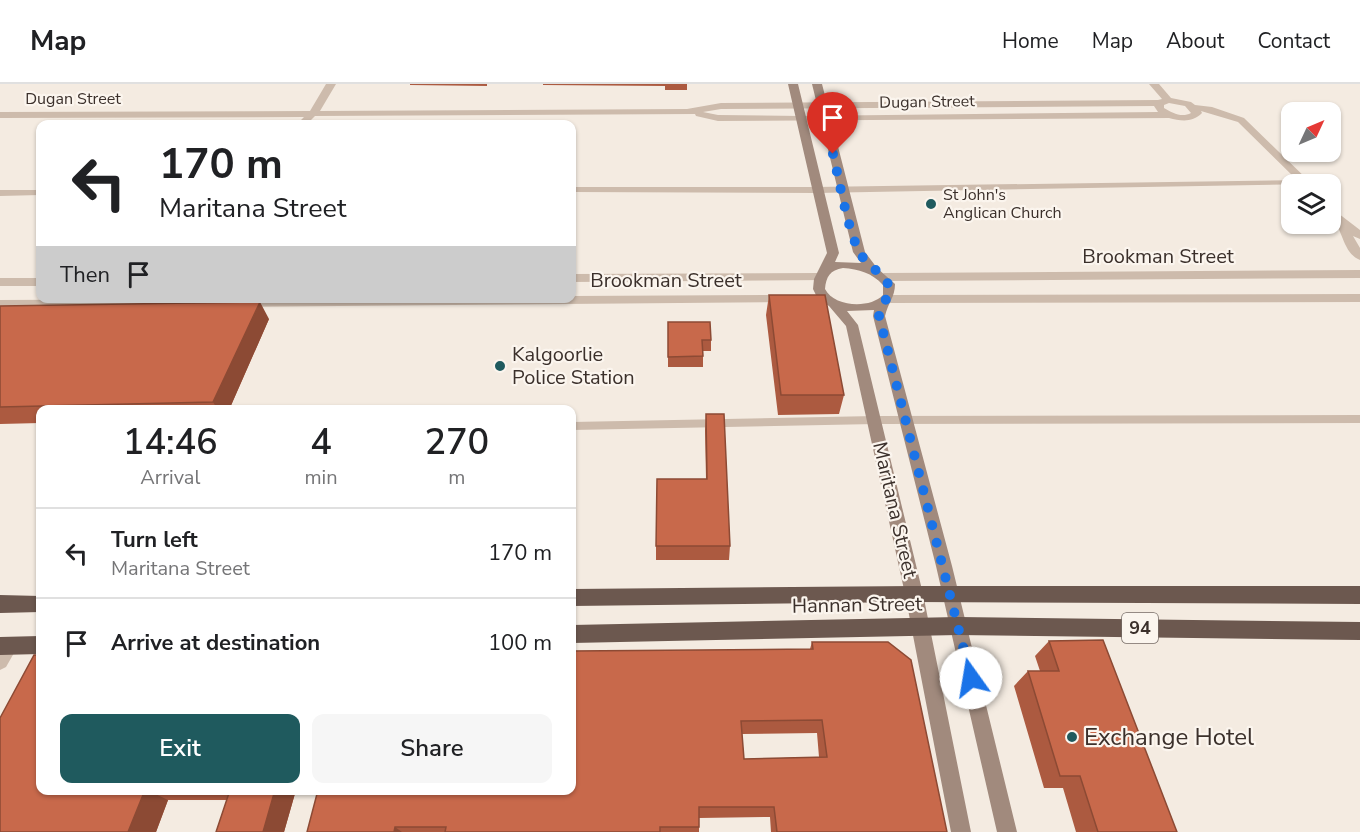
<!DOCTYPE html>
<style>
:root{--surface:#fff;--page:#f6f6f6;--text:#202124;--muted:#757577;--line:#e0e0e0;--accent:#1f5a5e}
body{margin:0;font-family:"Nunito Sans",sans-serif;background:var(--page);color:var(--text);height:100vh;display:flex;flex-direction:column;font-size:22px;white-space:nowrap}
*{box-sizing:border-box;margin:0}
p{font-size:20px;color:var(--muted)}
.icon{flex:none;width:33px;height:33px;fill:none;stroke:currentColor;stroke-width:2;stroke-linecap:round;stroke-linejoin:round}
.map{position:relative;flex:1;overflow:hidden}
.sheet{position:absolute;left:36px;top:321px;width:540px;height:390px;display:flex;flex-direction:column;background:var(--surface);border-radius:12px;box-shadow:0 2px 4px #0004}
.sheet>*{flex:none}
.top-card{position:absolute;left:36px;top:36px;width:540px;height:183px;border-radius:12px;box-shadow:0 2px 4px #0004;background:#fff;color:var(--text);overflow:hidden}
.needle{width:39px;rotate:46deg}
.controls{position:absolute;left:1281px;top:18px;display:grid;gap:12px}
.controls a{display:grid;place-items:center;width:60px;height:60px;border-radius:12px;background:var(--surface);box-shadow:0 2px 4px #0004;font-size:30px}
.pin{position:absolute;display:grid;place-items:center;width:51px;height:51px;color:#fff;margin:-62px -26px;border-radius:50% 50% 50% 0;rotate:-45deg;box-shadow:0 0 6px #0007}
.pin .icon{rotate:45deg}
.me{position:absolute;width:66px;margin:-33px;rotate:347deg;stroke-linejoin:round;filter:drop-shadow(0 0 4px #0008)}
.turn{display:flex;align-items:center;gap:21px;height:126px;padding:0 24px;font-size:27px}
.turn .icon{width:78px;height:78px;stroke-width:2.5}
.turn b{display:block;font-size:42px;line-height:51px}
.then{display:flex;align-items:center;height:57px;padding:0 24px;background:#0003;gap:12px;font-size:22px}
.eta{display:flex;justify-content:space-evenly;align-items:center;height:102px;text-align:center}
.eta b{font-size:36px;font-weight:600;line-height:42px}
.primary-button{display:flex;gap:12px;margin-top:auto;padding:12px 24px}
.primary-button a{flex:1;height:69px;border-radius:12px;background:var(--accent);color:#fff;font-size:24px;font-weight:600;line-height:69px;text-align:center}
.primary-button a+a{background:var(--page);color:var(--text)}
ul{padding:0;list-style:none}
li{display:flex;align-items:center;gap:18px;height:90px;padding:0 24px;border-top:2px solid var(--line)}
li div{flex:1}
li b{display:block;font-size:22px}
li em{font-style:normal}
header{display:flex;align-items:center;gap:36px;box-sizing:border-box;height:84px;padding:0 30px;background:var(--surface);border-bottom:2px solid var(--line)}
header strong{font-size:28px}
nav{display:flex;gap:33px;margin-inline-start:auto;font-size:21px}
.map>svg:first-child{display:block}
.lines{fill:none;stroke-linecap:round;stroke-linejoin:round}
.service{fill:#cdbbac;fill-rule:evenodd}
.minor{fill:#cdbbac;fill-rule:evenodd}
.secondary{fill:#a18a7d;fill-rule:evenodd}
.trunk{fill:#6c584f;fill-rule:evenodd}
.wall{fill:#ac5a40;fill-rule:evenodd}
.shaded-wall{fill:#8c4a34}
.building{fill:#c8694b;stroke:#8c4a34;stroke-width:1.5;fill-rule:evenodd}
.route{stroke:#1a73e8;stroke-width:10;stroke-dasharray:0 18}
.poi-dot{fill:#1f5a5e;stroke:#fbf5ee;stroke-width:2}
.labels{text-anchor:middle;dominant-baseline:central;stroke-width:4.5;stroke-linejoin:round;paint-order:stroke}
.far-street-label{font-size:16px;fill:#3b302b;stroke:#fbf5ee}
.far-poi-label{font-size:16px;fill:#3b302b;stroke:#fbf5ee;text-anchor:start}
.shield{fill:#fbf5ee;stroke:#756b66;stroke-width:1.5}
.shield-label{font-size:18px;font-weight:bold;fill:#3b302b}
.street-label{font-size:20px;fill:#3b302b;stroke:#fbf5ee}
.poi-label{font-size:20px;fill:#3b302b;stroke:#fbf5ee;text-anchor:start}
.near-poi-label{font-size:24px;fill:#3b302b;stroke:#fbf5ee;text-anchor:start}
</style>
<header>
<strong>Map</strong>
<nav><a>Home</a><a>Map</a><a>About</a><a>Contact</a></nav>
</header>
<div class="map">
<svg width="1360" height="748" viewBox="0 0 1360 748">
<rect width="100%" height="100%" fill="#f4ebe1"/>
<g class="lines">
<path class="service" d="M1305 96 1308 97V100L816 109 572 108V103H816Z
M0 106H40V111L0 112Z
M1360 331V339L875 340 572 346V338L875 332Z"/>
<path class="minor" d="M326 0H336L320 27 687 25 721 19 1158 16 1162 15 1149 0H1159L1171 14 1191 18 1195 21 1212 23 1244 34 1312 100H1301L1238 38 1201 27 1202 29C1192 39 1181 37 1169 34L718 37 696 32 695 30 315 32 307 40H297L304 33 0 34V28L310 27ZM1169 19 1185 22 1191 29C1182 34 1172 29 1164 24V21ZM1154 22 1158 28 801 32 718 31 703 28 721 25Z
M1330 123 1360 146V155L1353 152 1360 164V176C1342 169 1343 143 1330 132Z
M1360 186V194L884 197 878 193 884 189Z
M820 189 824 190V196L572 198V190Z
M0 194H40V202H0Z
M1360 210V218L887 219 881 215 887 211Z
M789 211 795 215 793 218 240 223 234 219 240 215 572 214V212Z
M213 215 219 219 217 222 0 224V216Z
M9 554 15 556 18 562 6 583 0 586V560Z"/>
<path class="secondary" d="M788 0H798L839 169 835 178 861 179 853 168 812 0H822L865 168 877 184 895 200C895 213 888 219 885 232L952 482 1017 748H997L936 482 873 232 874 226 847 227 858 241 923 510 971 748H951L905 510 846 242 829 222 818 215 813 205 814 195 827 169ZM843 184C859 185 872 189 883 201V211C870 225 834 223 825 205 826 193 830 186 843 184Z"/>
<path class="trunk" d="M914 502H1360V520L914 518 572 522V505Z
M0 511 40 512V528L0 529Z
M958 533 1360 538V556L958 551 572 559V541Z
M40 552V570L0 571V553Z"/>
</g>
<path class="wall" d="M410 0H487V2L410 1Z
M543 0H687V6H665V2L543 1Z
M769 211 844 311 839 330 778 331 766 231Z
M0 222 269 235 229 326H40V339L0 340Z
M668 238 711 256V267H703V283H668Z
M706 330 730 462 729 476H656V462L706 395 705 346Z
M1049 557 1177 748H1076L1063 704H1044L1014 602 1028 587H1040L1035 572Z
M812 558 947 748H771L770 733 699 734V748H307L810 565ZM817 649 819 673 744 675 742 650Z
M40 706H296L284 748H216L227 716H168L156 748H0Z"/>
<path class="shaded-wall" d="M260 218 269 235 229 326H218L213 318Z
M145 706H147L168 716 156 748H128Z
M275 706H296L284 748H263Z
M395 743 402 748H394Z"/>
<path class="building" d="M769 211H825L844 311H781Z
M260 218 213 318 0 323V222Z
M668 238H710L711 256H702L703 272 668 273Z
M706 330H724L730 462H656L657 395H707Z
M1103 556 1177 748H1098L1080 692H1060L1028 587H1059L1049 557Z
M812 558H888L911 576 947 748H777L774 723H699V743H660V748H445L446 743H395L394 748H307L318 706H572V567L813 565ZM822 636 827 673 744 675 741 637Z
M34 571H40V706H145L128 748H0V634Z
M230 706H275L263 748H216Z"/>
<g class="lines">
<path class="route" d="M833 70C839 95 848 148 860 169 868 185 894 193 889 212L882 220 879 232 971 594"/>
</g>
<g class="poi-dot">
<circle cx="931" cy="120" r="6"/>
<circle cx="500" cy="282" r="6"/>
<circle cx="1072" cy="653" r="6"/>
</g>
<g class="labels">
<g class="far-street-label">
<text x="73" y="15">Dugan Street</text>
<text transform="translate(927 18) rotate(-1)">Dugan Street</text>
</g>
<g class="far-poi-label">
<text x="943" y="111">St John's<tspan x="943" dy="18">Anglican Church</tspan></text>
</g>
<rect class="shield" x="1122" y="529" width="36" height="30" rx="4.5"/>
<g class="shield-label">
<text x="1140" y="544">94</text>
</g>
<g class="street-label">
<text x="1158" y="172">Brookman Street</text>
<text x="666" y="196">Brookman Street</text>
<text transform="translate(895 426) rotate(77)">Maritana Street</text>
<text transform="translate(857 521) rotate(-1)">Hannan Street</text>
</g>
<g class="poi-label">
<text x="512" y="270">Kalgoorlie<tspan x="512" dy="23">Police Station</tspan></text>
</g>
<g class="near-poi-label">
<text x="1084" y="653">Exchange Hotel</text>
</g>
</g>
</svg>
<div class="controls">
<a><svg class="needle" viewBox="-14 -14 28 28"><path d="M0-13l5 13h-10z" fill="#e53935"/><path d="M0 13l5-13h-10z" fill="#757577"/></svg></a>
<a><svg class="icon" aria-label="layers" viewBox="0 0 24 24"><path d="M12 4l9 5-9 5-9-5zM3 14l9 5 9-5"/></svg></a>
</div>
<div class="pin" style="left:833px;top:70px;background:#d93025"><svg class="icon" aria-label="arrive" viewBox="0 0 24 24"><path d="M6 21V4h12l-3 4 3 4H6"/></svg></div>
<svg class="me" style="left:971px;top:594px" viewBox="-20 -20 40 40"><circle r="19" fill="#fff"/><path d="M0-13L10 11 0 6-10 11z" fill="#1a73e8"/></svg>
<div class="top-card">
<div class="turn"><svg class="icon" aria-label="left" viewBox="0 0 24 24"><path d="M17 20v-9H6M10 6l-5 5 5 5"/></svg><div><b>170 m</b>Maritana Street</div></div>
<div class="then">Then<svg class="icon" aria-label="arrive" viewBox="0 0 24 24"><path d="M6 21V4h12l-3 4 3 4H6"/></svg></div>
</div>
<section class="sheet">
<div class="eta">
<div><b>14:46</b><p>Arrival</p></div>
<div><b>4</b><p>min</p></div>
<div><b>270</b><p>m</p></div>
</div>
<ul>
<li><svg class="icon" aria-label="left" viewBox="0 0 24 24"><path d="M17 20v-9H6M10 6l-5 5 5 5"/></svg><div><b>Turn left</b><p>Maritana Street</p></div><em>170 m</em></li>
<li><svg class="icon" aria-label="arrive" viewBox="0 0 24 24"><path d="M6 21V4h12l-3 4 3 4H6"/></svg><div><b>Arrive at destination</b></div><em>100 m</em></li>
</ul>
<div class="primary-button"><a>Exit</a><a>Share</a></div>
</section>
</div>
